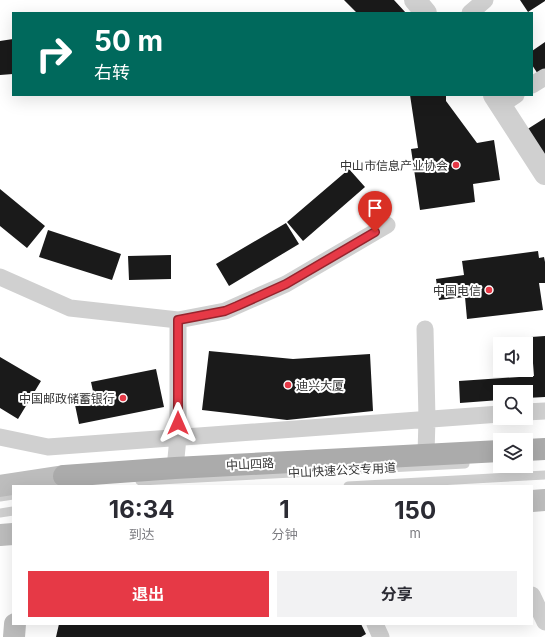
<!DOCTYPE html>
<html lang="zh">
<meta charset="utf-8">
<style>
:root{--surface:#fff;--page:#f2f2f3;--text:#2b2b33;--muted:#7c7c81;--accent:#e63946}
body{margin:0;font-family:Inter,"Noto Sans SC",sans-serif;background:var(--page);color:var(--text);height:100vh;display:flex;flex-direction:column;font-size:15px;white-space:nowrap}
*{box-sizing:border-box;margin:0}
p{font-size:13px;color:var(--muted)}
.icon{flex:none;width:22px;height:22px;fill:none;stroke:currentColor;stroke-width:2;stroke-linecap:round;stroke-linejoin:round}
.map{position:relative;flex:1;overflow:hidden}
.details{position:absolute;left:12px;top:485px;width:521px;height:140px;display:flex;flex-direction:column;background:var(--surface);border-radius:0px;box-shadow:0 4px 16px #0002}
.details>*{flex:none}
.banner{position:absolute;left:12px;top:12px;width:521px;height:84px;border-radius:0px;box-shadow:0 4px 16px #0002;background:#00695c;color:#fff;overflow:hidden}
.controls{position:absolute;left:493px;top:337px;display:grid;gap:8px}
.controls a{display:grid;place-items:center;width:40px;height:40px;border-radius:0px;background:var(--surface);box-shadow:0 4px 16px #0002;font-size:20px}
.pin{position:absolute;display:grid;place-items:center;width:34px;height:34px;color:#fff;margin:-41px -17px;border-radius:50% 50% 50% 0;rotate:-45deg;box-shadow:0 0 4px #0007}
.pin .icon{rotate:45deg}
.me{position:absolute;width:44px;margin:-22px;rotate:0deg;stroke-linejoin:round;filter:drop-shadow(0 0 3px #0008)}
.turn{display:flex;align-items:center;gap:14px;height:84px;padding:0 16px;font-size:18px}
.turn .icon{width:52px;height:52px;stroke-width:2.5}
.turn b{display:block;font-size:28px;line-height:34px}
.eta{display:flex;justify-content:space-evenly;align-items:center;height:68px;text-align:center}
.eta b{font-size:24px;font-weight:700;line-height:28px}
.primary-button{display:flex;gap:8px;margin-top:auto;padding:8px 16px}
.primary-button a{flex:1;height:46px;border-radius:0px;background:var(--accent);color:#fff;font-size:16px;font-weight:700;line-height:46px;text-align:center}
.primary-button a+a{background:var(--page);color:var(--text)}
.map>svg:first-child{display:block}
.building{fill:#1a1a1a}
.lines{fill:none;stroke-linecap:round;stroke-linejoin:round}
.service{stroke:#d0d0d0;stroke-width:9}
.minor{stroke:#d0d0d0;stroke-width:17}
.tertiary{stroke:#d0d0d0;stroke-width:22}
.secondary{stroke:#bdbdbd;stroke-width:22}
.primary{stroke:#ababab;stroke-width:22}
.route-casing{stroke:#96252e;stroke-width:10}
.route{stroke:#e63946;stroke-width:7}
.poi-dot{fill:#e63946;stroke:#fff;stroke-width:1.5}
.labels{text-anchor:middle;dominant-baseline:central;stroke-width:4;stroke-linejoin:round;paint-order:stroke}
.poi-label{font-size:12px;fill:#333;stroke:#fff;text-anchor:end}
.street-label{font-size:12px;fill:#333;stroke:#fff}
</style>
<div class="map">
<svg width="545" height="637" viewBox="0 0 545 637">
<rect width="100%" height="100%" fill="#fff"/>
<path class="building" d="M344 0H394L406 13H357Z
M520 0H545V1L528 12Z
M13 39V74L0 75V41Z
M545 42V69L538 74 532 65V51Z
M410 95H446V101L477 143 494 140 500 180 473 184 475 202 420 210 411 149 418 148Z
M545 118V161L526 130Z
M349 169 365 187 303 241 287 222Z
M0 189 45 226 27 248 0 226Z
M286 223 299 244 229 286 216 264Z
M48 230 121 254 112 280 39 257Z
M538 251 539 258 544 257 545 262V283H539L543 310 467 319 465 297 439 300 436 279 464 275 462 261Z
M171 255V279L129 280 128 256Z
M545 336V397L526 398V392H500V400L460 403 459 381 534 376 531 337Z
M209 351 293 359 370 354 373 411 287 420 202 410Z
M0 357 41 381 18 419 0 408Z
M156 369 164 407 79 424 74 400 94 396 91 382Z
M59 624H361L366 634 361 637H56Z"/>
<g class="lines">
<path class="service" d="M140 481 465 464
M348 486 545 475
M0 497 13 495
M0 513 13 511"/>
<path class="minor" d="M470 13 485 0
M532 85 545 77
M501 105 516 95
M0 277 70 308 178 320 225 311 286 284 387 225
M425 329 427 419 426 454
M526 412 545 411
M0 437 48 447 500 414
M175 468 178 438V320
M532 595 545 622
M375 624 381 637"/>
<path class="tertiary" d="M415 0 426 13
M494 95 545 174"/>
<path class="secondary" d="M0 486 64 476
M532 501 545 500
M0 535 13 534
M14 637 15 624"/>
<path class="primary" d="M526 450 545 449
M64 476 175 468 500 451"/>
</g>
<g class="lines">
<defs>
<path id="route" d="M178 423V320L225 311 237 306 286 284 375 232"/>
</defs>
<use href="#route" class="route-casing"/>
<use href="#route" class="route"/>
</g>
<g class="poi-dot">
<circle cx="456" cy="165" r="4"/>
<circle cx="489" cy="290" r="4"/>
<circle cx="288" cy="385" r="4"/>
<circle cx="123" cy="398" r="4"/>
</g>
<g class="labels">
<g class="poi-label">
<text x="448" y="165">中山市信息产业协会</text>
<text x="481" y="290">中国电信</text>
<text x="296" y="385" text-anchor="start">迪兴大厦</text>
<text x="115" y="398">中国邮政储蓄银行</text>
</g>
<g class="street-label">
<text transform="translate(250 464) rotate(-3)">中山四路</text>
<text transform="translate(342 470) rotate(-3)">中山快速公交专用道</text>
</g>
</g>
</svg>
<div class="controls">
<a><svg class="icon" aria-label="sound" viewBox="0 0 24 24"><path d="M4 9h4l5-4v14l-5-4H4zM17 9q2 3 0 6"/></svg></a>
<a><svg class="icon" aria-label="search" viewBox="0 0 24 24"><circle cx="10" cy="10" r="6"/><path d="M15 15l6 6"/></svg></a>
<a><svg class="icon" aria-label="layers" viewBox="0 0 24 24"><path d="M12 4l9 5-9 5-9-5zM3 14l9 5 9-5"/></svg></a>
</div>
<div class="pin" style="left:375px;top:232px;background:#d93025"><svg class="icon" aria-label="arrive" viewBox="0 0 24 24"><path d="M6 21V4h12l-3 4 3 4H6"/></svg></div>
<svg class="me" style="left:178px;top:423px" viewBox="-20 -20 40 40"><path d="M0-17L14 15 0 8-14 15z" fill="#e63946" stroke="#fff" stroke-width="4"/></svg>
<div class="banner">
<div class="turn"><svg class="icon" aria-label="right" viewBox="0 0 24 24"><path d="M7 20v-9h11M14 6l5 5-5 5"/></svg><div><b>50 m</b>右转</div></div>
</div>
<section class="details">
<div class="eta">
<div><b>16:34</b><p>到达</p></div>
<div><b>1</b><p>分钟</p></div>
<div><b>150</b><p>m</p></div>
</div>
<div class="primary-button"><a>退出</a><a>分享</a></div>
</section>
</div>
